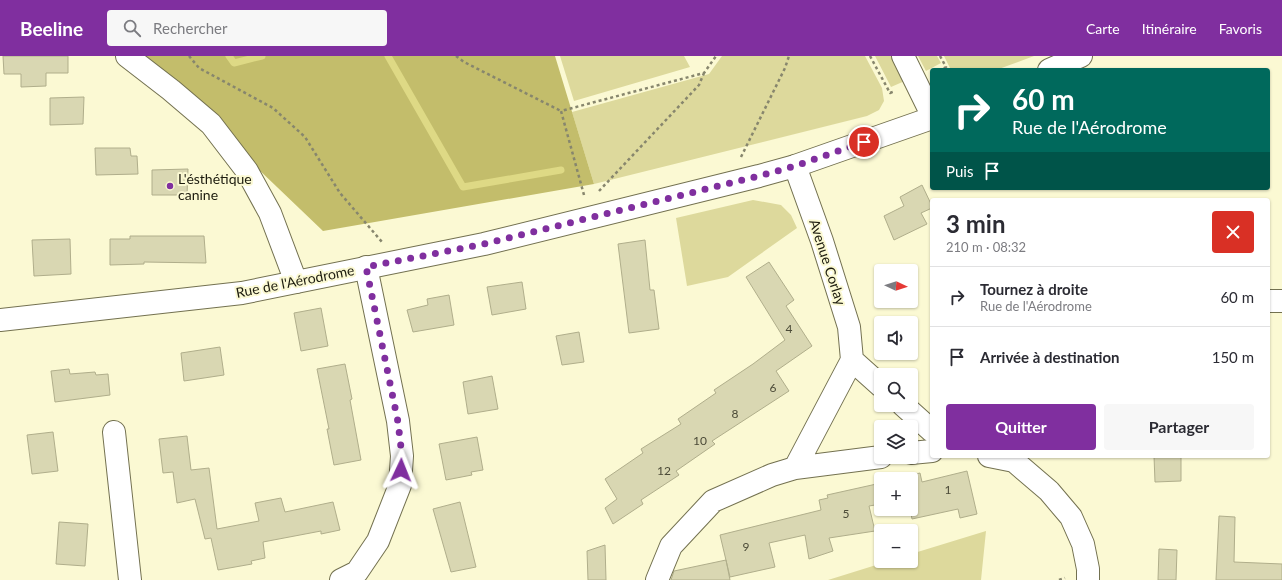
<!DOCTYPE html>
<html lang="fr">
<meta charset="utf-8">
<style>
:root{--surface:#fff;--page:#f7f7f7;--text:#2b2b33;--muted:#7c7c81;--line:#e1e1e2;--accent:#802f9f}
body{margin:0;font-family:Lato,sans-serif;background:var(--page);color:var(--text);height:100vh;display:flex;flex-direction:column;font-size:15px;white-space:nowrap}
*{box-sizing:border-box;margin:0}
p{font-size:13px;color:var(--muted)}
.icon{flex:none;width:22px;height:22px;fill:none;stroke:currentColor;stroke-width:2;stroke-linecap:round;stroke-linejoin:round}
.map{position:relative;flex:1;overflow:hidden}
.side{position:absolute;left:930px;top:142px;width:340px;height:260px;display:flex;flex-direction:column;background:var(--surface);border-radius:4px;box-shadow:0 1px 3px #0004}
.side>*{flex:none}
.hud{position:absolute;left:930px;top:12px;width:340px;height:122px;border-radius:4px;box-shadow:0 1px 3px #0004;background:#00695c;color:#fff;overflow:hidden}
.needle{width:26px;rotate:94deg}
.fabs{position:absolute;left:874px;top:208px;display:grid;gap:8px}
.fabs a{display:grid;place-items:center;width:44px;height:44px;border-radius:4px;background:var(--surface);box-shadow:0 1px 3px #0004;font-size:20px}
.pin{position:absolute;display:grid;place-items:center;width:34px;height:34px;color:#fff;margin:-17px;border:2px solid #fff;border-radius:50%;box-shadow:0 1px 4px #0007}
.me{position:absolute;width:44px;margin:-22px;rotate:2deg;stroke-linejoin:round;filter:drop-shadow(0 0 3px #0008)}
.turn{display:flex;align-items:center;gap:14px;height:84px;padding:0 16px;font-size:18px}
.turn .icon{width:52px;height:52px;stroke-width:2.5}
.turn b{display:block;font-size:28px;line-height:34px}
.then{display:flex;align-items:center;height:38px;padding:0 16px;background:#0003;gap:8px;font-size:15px}
.round{display:grid;place-items:center;flex:none;width:42px;height:42px;border-radius:4px;background:var(--page)}
.overview{display:flex;align-items:center;justify-content:space-between;height:68px;padding:0 16px}
h1{font-size:24px;font-weight:700;line-height:30px}
.button{display:flex;gap:8px;margin-top:auto;padding:8px 16px}
.button a{flex:1;height:46px;border-radius:4px;background:var(--accent);color:#fff;font-size:16px;font-weight:700;line-height:46px;text-align:center}
.button a+a{background:var(--page);color:var(--text)}
ul{padding:0;list-style:none}
li{display:flex;align-items:center;gap:12px;height:60px;padding:0 16px;border-top:1px solid var(--line)}
li div{flex:1}
li b{display:block;font-size:15px}
li em{font-style:normal}
header{display:flex;align-items:center;gap:24px;box-sizing:border-box;height:56px;padding:0 20px;background:var(--accent);color:#fff}
header strong{font-size:19px}
nav{display:flex;gap:22px;margin-inline-start:auto;font-size:14px}
.search{width:280px;height:36px;background:var(--page);display:flex;align-items:center;gap:10px;box-sizing:border-box;padding:0 14px;border-radius:4px;color:var(--muted);font-size:15px}
.map>svg:first-child{display:block}
.green{fill:#ddd99c}
.forest{fill:#c3bd6b}
.lines{fill:none;stroke-linecap:round;stroke-linejoin:round}
.stream{stroke:#ded985;stroke-width:7}
.building{fill:#d9d7b2;stroke:#b0ae8b}
.minor-casing{stroke:#737150;stroke-width:24}
.tertiary-casing{stroke:#737150;stroke-width:24}
.path{stroke:#87866d;stroke-width:2.5;stroke-dasharray:3 3;stroke-linecap:butt}
.minor{stroke:#fff;stroke-width:22}
.tertiary{stroke:#fff;stroke-width:22}
.route{stroke:#802f9f;stroke-width:7;stroke-dasharray:0 12.6}
.poi-dot{fill:#802f9f;stroke:#fbf9d3;stroke-width:1.5}
.labels{text-anchor:middle;dominant-baseline:central;stroke-width:4;stroke-linejoin:round;paint-order:stroke}
.number-label{font-size:12px;fill:#4b4a37}
.poi-label{font-size:14px;fill:#1c1b0e;stroke:#fbf9d3;text-anchor:start}
.street-label{font-size:14px;fill:#1c1b0e;stroke:#fbf9d3}
</style>
<header>
<strong>Beeline</strong>
<div class="search"><svg class="icon" aria-label="search" viewBox="0 0 24 24"><circle cx="10" cy="10" r="6"/><path d="M15 15l6 6"/></svg>Rechercher</div>
<nav><a>Carte</a><a>Itinéraire</a><a>Favoris</a></nav>
</header>
<div class="map">
<svg width="1282" height="524" viewBox="0 0 1282 524">
<rect width="100%" height="100%" fill="#fbf9d3"/>
<path class="green" d="M560 0H684L690 11 574 45Z
M722 0H865L882 32 884 45 879 54 867 60 594 128 572 56 709 18Z
M875 0H894L907 24 891 31Z
M918 0H937L941 7 926 15Z
M944 0H1034L996 14H951Z
M753 144 781 149 791 159 797 172 728 221 687 230 676 162Z
M986 475 981 524H828L889 505H911V498Z"/>
<path class="forest" d="M124 0H555L594 128 323 175 211 68Z"/>
<g class="lines">
<path class="stream" d="M229 0 234 7 262 0
M388 0 463 131 561 114"/>
</g>
<path class="building" d="M3 0H68V17H46V30L21 31V18H4Z
M84 41 83 68 50 69V42Z
M95 92H130L131 100H137L138 118 96 119Z
M188 113 187 139H152V114Z
M922 129 932 150V152L921 157 927 168 894 184 884 160 904 150 900 141Z
M130 180H204L206 207 144 206V208L110 209V183H130Z
M70 183 71 218 34 220 32 184Z
M645 184 650 234H654L659 273 629 277 618 188Z
M769 206 794 244 786 250 812 290 776 315 789 335 712 385 715 388 676 415 679 419 641 444 643 448 613 468 605 452 617 443 605 423 643 397 641 393 681 368 678 363 716 337 714 334 753 308 785 284 746 221Z
M522 226 526 253 492 259 487 231Z
M449 239 454 269 413 276 407 254 428 249 427 243Z
M321 252 328 290 301 295 294 257Z
M579 276 584 306 562 309 556 280Z
M220 291 224 319 184 325 181 297Z
M345 308 352 343 350 344 361 404 334 409 327 373H329L317 313Z
M69 313 70 318 95 316 96 319 108 318 110 339 55 346 51 315Z
M492 320 498 353 468 358 463 326Z
M53 376 58 415 32 418 27 379Z
M187 380 191 414 209 412 217 473 259 465 255 447 281 442 285 456 333 446 340 474 321 478V475L263 486 265 502 251 505 252 508 218 514 211 482 205 483 195 443 177 447 173 416 163 417 159 383Z
M477 381 483 414 471 416 472 419 446 424 439 388Z
M1154 400H1181V425L1155 426Z
M967 415 977 458 960 462 958 453 912 463 910 453H911V423H896L920 417 922 426Z
M881 427V448L869 450 875 475 829 482 833 495 809 503 805 479 769 487 775 511 730 521 720 479 821 454 819 444 828 442 827 439Z
M460 446 476 511 451 516 433 453Z
M1219 460 1235 461 1234 506 1282 508V524H1216Z
M59 466 88 468 85 510 56 508Z
M605 489 606 524H588L587 495Z
M1159 493 1177 494 1176 524H1158Z
M726 504 730 524H671L674 515Z"/>
<g class="lines">
<defs>
<path id="minor" d="M127 0 171 34 211 68 247 115 270 157 296 226
M903 0 932 59
M1268 245H1282
M852 304 881 330
M903 349 932 375
M114 376 130 524
M911 397 932 395
M989 400 1014 405 1049 435 1071 461 1083 488 1088 513V524
M795 412 881 401
M341 524 357 516 378 485 400 429 402 400 398 365 366 211
M657 524 671 490 713 445 772 419 795 412 852 304 849 271 822 185 795 110"/>
<path id="tertiary" d="M1049 14 1081 0
M0 264 242 237 484 188 759 120 795 110 932 62"/>
</defs>
<use href="#minor" class="minor-casing"/>
<use href="#tertiary" class="tertiary-casing"/>
<path class="path" d="M189 0 199 12 273 52 305 81 340 137 382 186
M456 0 464 6 561 55
M870 0 890 37 895 35
M940 0 946 11 941 14
M741 101 785 12 789 0
M599 135 699 29 704 17
M584 139 561 55 704 17 716 0
M1059 524 1065 522"/>
<use href="#minor" class="minor"/>
<use href="#tertiary" class="tertiary"/>
</g>
<g class="lines">
<path class="route" d="M401 414 402 400 398 366 366 211 484 188 759 120 795 110 864 86"/>
</g>
<circle class="poi-dot" cx="170" cy="130" r="4"/>
<g class="labels">
<g class="number-label">
<text x="789" y="272">4</text>
<text x="773" y="331">6</text>
<text x="735" y="357">8</text>
<text x="700" y="384">10</text>
<text x="664" y="414">12</text>
<text x="948" y="433">1</text>
<text x="846" y="457">5</text>
<text x="746" y="490">9</text>
</g>
<g class="poi-label">
<text x="178" y="122">L'ésthétique<tspan x="178" dy="16">canine</tspan></text>
</g>
<g class="street-label">
<text transform="translate(828 206) rotate(72)">Avenue Corlay</text>
<text transform="translate(295 225) rotate(-11)">Rue de l'Aérodrome</text>
</g>
</g>
</svg>
<div class="fabs">
<a><svg class="needle" viewBox="-14 -14 28 28"><path d="M0-13l5 13h-10z" fill="#e53935"/><path d="M0 13l5-13h-10z" fill="#7c7c81"/></svg></a>
<a><svg class="icon" aria-label="sound" viewBox="0 0 24 24"><path d="M4 9h4l5-4v14l-5-4H4zM17 9q2 3 0 6"/></svg></a>
<a><svg class="icon" aria-label="search" viewBox="0 0 24 24"><circle cx="10" cy="10" r="6"/><path d="M15 15l6 6"/></svg></a>
<a><svg class="icon" aria-label="layers" viewBox="0 0 24 24"><path d="M12 4l9 5-9 5-9-5zM3 14l9 5 9-5"/></svg></a>
<a>+</a>
<a>−</a>
</div>
<div class="pin" style="left:864px;top:86px;background:#d93025"><svg class="icon" aria-label="arrive" viewBox="0 0 24 24"><path d="M6 21V4h12l-3 4 3 4H6"/></svg></div>
<svg class="me" style="left:401px;top:414px" viewBox="-20 -20 40 40"><path d="M0-17L14 15 0 8-14 15z" fill="#802f9f" stroke="#fff" stroke-width="4"/></svg>
<div class="hud">
<div class="turn"><svg class="icon" aria-label="right" viewBox="0 0 24 24"><path d="M7 20v-9h11M14 6l5 5-5 5"/></svg><div><b>60 m</b>Rue de l'Aérodrome</div></div>
<div class="then">Puis<svg class="icon" aria-label="arrive" viewBox="0 0 24 24"><path d="M6 21V4h12l-3 4 3 4H6"/></svg></div>
</div>
<section class="side">
<div class="overview"><div><h1>3 min</h1><p>210 m · 08:32</p></div><a class="round" style="background:#d93025;color:#fff"><svg class="icon" aria-label="close" viewBox="0 0 24 24"><path d="M6 6l12 12M18 6L6 18"/></svg></a></div>
<ul>
<li><svg class="icon" aria-label="right" viewBox="0 0 24 24"><path d="M7 20v-9h11M14 6l5 5-5 5"/></svg><div><b>Tournez à droite</b><p>Rue de l'Aérodrome</p></div><em>60 m</em></li>
<li><svg class="icon" aria-label="arrive" viewBox="0 0 24 24"><path d="M6 21V4h12l-3 4 3 4H6"/></svg><div><b>Arrivée à destination</b></div><em>150 m</em></li>
</ul>
<div class="button"><a>Quitter</a><a>Partager</a></div>
</section>
</div>
